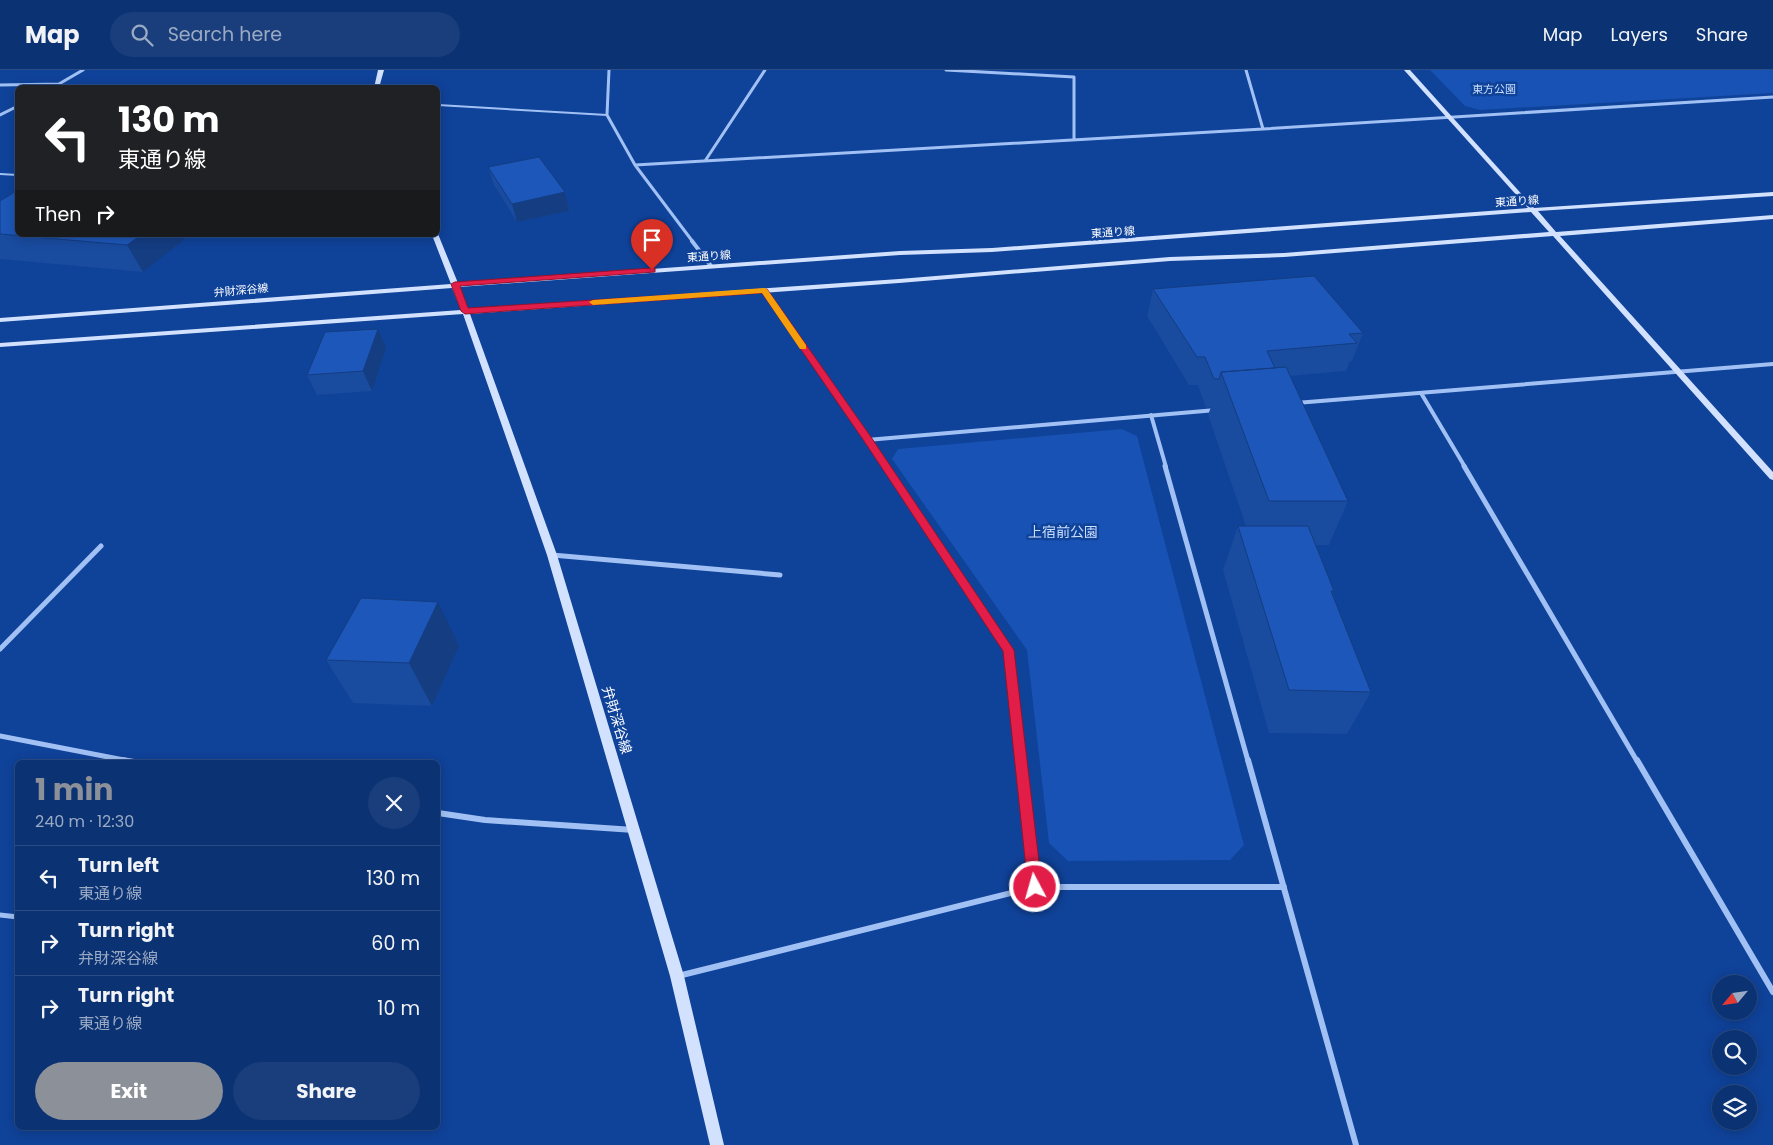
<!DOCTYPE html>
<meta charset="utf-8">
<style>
:root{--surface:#0b3273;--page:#193e7b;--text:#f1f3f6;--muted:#9aaac4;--line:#2b4d85;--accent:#8c9099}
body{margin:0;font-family:Poppins,"Noto Sans JP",sans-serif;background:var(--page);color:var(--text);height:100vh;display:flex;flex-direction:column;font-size:19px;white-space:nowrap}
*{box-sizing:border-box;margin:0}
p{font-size:16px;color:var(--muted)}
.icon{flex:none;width:28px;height:28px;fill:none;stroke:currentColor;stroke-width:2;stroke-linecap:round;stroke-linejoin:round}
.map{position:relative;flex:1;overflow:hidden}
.panel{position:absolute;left:15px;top:690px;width:425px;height:370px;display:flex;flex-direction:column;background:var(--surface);border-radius:8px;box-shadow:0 2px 12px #0003,0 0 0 1px var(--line)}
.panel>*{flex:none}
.guide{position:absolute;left:15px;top:15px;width:425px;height:152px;border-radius:8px;box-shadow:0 2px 12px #0003,0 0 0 1px var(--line);background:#202124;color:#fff;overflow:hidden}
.needle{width:32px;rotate:241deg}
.buttons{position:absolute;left:1712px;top:905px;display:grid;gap:10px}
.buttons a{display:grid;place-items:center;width:45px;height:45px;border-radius:50%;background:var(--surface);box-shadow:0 2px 12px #0003,0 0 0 1px var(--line);font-size:25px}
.pin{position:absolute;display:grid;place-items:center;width:42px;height:42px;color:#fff;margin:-51px -21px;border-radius:50% 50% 50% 0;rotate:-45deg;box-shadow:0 0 5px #0007}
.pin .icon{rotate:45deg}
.me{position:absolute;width:55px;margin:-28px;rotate:354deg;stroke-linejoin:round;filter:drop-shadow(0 0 4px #0008)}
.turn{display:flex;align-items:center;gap:18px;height:105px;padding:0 20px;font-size:22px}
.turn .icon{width:65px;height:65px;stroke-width:2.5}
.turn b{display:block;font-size:35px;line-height:42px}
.then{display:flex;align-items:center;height:48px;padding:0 20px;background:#0003;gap:10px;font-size:19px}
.round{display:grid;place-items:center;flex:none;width:52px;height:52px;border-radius:26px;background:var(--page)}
.overview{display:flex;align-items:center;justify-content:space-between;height:85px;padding:0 20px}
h1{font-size:30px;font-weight:700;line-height:38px;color:var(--accent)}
.cta{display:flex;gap:10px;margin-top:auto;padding:10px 20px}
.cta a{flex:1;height:58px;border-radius:30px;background:var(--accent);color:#fff;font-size:20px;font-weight:700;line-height:58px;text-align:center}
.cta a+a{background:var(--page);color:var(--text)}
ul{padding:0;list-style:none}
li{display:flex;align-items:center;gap:15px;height:65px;padding:0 20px;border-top:1px solid var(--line)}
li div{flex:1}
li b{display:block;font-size:19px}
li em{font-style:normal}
header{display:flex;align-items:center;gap:30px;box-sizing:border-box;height:70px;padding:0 25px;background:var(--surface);border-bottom:1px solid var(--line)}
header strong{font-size:24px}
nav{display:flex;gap:28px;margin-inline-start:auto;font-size:18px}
.search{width:350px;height:45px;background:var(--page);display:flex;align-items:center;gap:12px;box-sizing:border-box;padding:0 18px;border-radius:28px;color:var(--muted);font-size:19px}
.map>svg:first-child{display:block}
.green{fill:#1752b4}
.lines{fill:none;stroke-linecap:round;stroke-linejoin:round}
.lane-far1{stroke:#a1c1f5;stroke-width:2}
.lane{stroke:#a1c1f5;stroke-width:5}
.street-far3{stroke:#a1c1f5;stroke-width:3}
.street-far2{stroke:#a1c1f5;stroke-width:4}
.street-far1{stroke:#a1c1f5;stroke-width:5}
.street{stroke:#a1c1f5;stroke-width:6}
.secondary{fill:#d1e1fe;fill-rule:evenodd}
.wall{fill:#194b9f}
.shaded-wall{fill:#143d82}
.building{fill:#1d57b9;stroke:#143d82}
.route{fill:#e11d48;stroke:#92132f}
.slow{fill:#f59e0b}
.labels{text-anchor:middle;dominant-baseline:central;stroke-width:5;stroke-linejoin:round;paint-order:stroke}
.far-park-label{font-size:11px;fill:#cadefe;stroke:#0f4299}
.far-street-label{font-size:11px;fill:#fff;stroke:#0f4299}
.park-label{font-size:14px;fill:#cadefe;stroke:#0f4299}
.street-label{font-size:14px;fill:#fff;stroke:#0f4299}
</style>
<header>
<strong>Map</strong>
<div class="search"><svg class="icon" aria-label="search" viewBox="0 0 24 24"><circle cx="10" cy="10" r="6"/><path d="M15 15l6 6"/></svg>Search here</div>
<nav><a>Map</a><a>Layers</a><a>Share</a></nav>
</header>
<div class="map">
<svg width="1773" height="1075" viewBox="0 0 1773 1075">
<rect width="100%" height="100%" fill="#0f4299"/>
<path class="green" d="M1430 0H1773V23L1480 40 1465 36Z
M1122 359 1137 366 1244 775 1230 790 1068 791 1049 773 1027 580 892 389 898 379Z"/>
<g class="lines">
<path class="lane-far1" d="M438 35 607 45
M0 104 18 105"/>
<path class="lane" d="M0 845 18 847"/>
<path class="street-far3" d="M609 0 607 45 635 95 693 172
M946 0 1074 7V70
M1246 0 1263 59
M0 15 60 14
M52 18 83 0
M0 45 18 36
M705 91 765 0
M635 95 1263 59 1773 27"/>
<path class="street-far2" d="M692 171 711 196
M764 220 885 397
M1421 323 1465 397
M1296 333 1773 294
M1151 345 1166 397
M867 370 1216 340"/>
<path class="street-far1" d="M884 396 1008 581 1021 691
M1165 396 1248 691
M1464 396 1637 691
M552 485 780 505
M0 579 101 476
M0 666 129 691"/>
<path class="street" d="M122 690 134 692
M1020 690 1035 817
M1248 690 1356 1075
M1637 690 1773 922
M438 743 485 750 634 760
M678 906 1035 817H1284"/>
<path class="secondary" d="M378 0H384L379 18H374Z
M1404 0H1410L1534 138 1773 122V126L1538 141 1556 162 1773 145V149L1560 166 1773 402V410L1770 409 1553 166 1284 187 1170 191 899 213 470 244 557 485 684 906 724 1075H710L670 906 547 485 463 244 0 277V273L461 240 452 218 0 252V248L451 214 432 165 438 164 458 213 900 181 992 178 1528 138ZM1531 142 1549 162 1284 183 1170 187 899 209 468 239 459 217 900 185 992 182Z"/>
</g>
<path class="wall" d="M488 97 565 122 569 141 517 152 494 115Z
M0 131 190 165 143 202 0 189Z
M1153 219 1363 263 1352 291H1350L1346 301 1290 306 1348 431 1329 475H1316L1334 521 1332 524 1371 622 1347 664 1269 663 1223 500 1238 456H1246L1208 345 1211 337 1206 338 1198 315H1189L1147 246Z
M378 259 386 278 372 321 317 325 307 305Z
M459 576 432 636 353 633 326 590Z"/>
<path class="shaded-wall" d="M565 122 569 141 517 152 512 134Z
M141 165H190L143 202 127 175Z
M378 259 386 278 372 321 363 301Z
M438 532 459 576 432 636 409 593Z"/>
<path class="building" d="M539 87 565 122 512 134 488 97Z
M18 120V165H141L127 175 0 164V131Z
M1314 206 1363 263 1349 264 1357 273 1267 281 1275 298 1221 302 1219 309H1214L1205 287H1197L1153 219Z
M378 259 363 301 307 305 325 262Z
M1286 297 1348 431H1269L1221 302Z
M1238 456H1308L1334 521H1331L1371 622 1289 620Z
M361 528 438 532 409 593 326 590Z"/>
<path class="route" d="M652 198H655V202L460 216 468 238 767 219 871 367 1014 580 1042 817 1040 822 1035 824 1030 822 1028 817 1003 581 864 371 762 223 465 244 461 241 451 214 455 212Z"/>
<path class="slow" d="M764 218 767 219 806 275V279H800L762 223 593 235 589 232 593 230Z"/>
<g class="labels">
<g class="far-park-label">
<text x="1494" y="19">東方公園</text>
</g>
<g class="far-street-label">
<text transform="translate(1517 131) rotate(-4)">東通り線</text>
<text transform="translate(1113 162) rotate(-4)">東通り線</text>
<text transform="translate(709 186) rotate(-4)">東通り線</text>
<text transform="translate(241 220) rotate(-5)">弁財深谷線</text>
</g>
<g class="park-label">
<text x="1063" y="462">上宿前公園</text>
</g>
<g class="street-label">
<text transform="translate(617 650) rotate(73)">弁財深谷線</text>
</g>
</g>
</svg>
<div class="buttons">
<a><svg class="needle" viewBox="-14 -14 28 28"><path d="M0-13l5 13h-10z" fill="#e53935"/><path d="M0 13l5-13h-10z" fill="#9aaac4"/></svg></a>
<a><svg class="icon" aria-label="search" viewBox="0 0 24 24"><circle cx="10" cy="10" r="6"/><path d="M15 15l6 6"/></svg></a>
<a><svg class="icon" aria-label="layers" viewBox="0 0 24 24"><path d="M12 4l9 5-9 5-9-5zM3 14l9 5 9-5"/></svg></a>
</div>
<div class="pin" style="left:652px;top:200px;background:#d93025"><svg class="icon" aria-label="arrive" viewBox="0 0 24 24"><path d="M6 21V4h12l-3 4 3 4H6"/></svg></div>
<svg class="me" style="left:1035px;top:817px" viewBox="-20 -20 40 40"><circle r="17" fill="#e11d48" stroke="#fff" stroke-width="3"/><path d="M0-11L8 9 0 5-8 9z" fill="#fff"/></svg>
<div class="guide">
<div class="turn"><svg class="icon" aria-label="left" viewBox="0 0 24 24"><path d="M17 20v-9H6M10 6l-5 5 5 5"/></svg><div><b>130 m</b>東通り線</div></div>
<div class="then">Then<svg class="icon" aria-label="right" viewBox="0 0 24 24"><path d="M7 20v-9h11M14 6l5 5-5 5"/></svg></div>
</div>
<section class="panel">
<div class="overview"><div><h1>1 min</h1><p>240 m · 12:30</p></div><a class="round"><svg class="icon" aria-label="close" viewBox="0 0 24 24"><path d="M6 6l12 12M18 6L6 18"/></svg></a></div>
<ul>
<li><svg class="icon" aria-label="left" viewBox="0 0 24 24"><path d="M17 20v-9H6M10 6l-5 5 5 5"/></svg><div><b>Turn left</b><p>東通り線</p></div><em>130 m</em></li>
<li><svg class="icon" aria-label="right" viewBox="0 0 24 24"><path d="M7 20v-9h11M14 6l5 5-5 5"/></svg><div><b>Turn right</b><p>弁財深谷線</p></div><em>60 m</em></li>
<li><svg class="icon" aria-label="right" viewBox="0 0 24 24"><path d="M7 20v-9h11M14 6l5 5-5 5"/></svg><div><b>Turn right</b><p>東通り線</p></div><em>10 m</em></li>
</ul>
<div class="cta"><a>Exit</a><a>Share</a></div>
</section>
</div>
